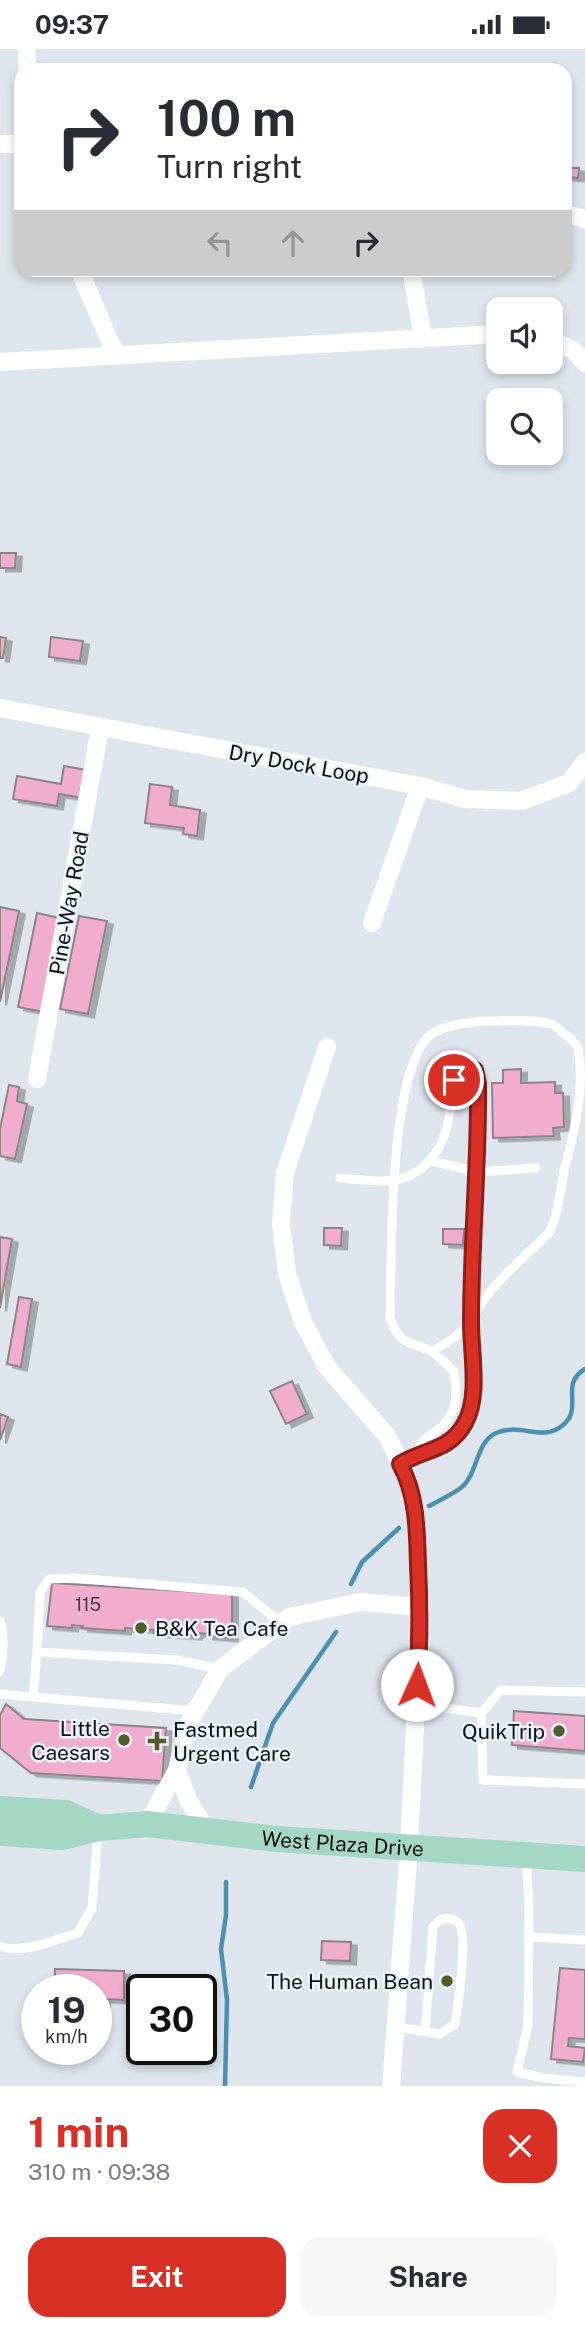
<!DOCTYPE html>
<meta charset="utf-8">
<style>
:root{--surface:#fff;--page:#f7f7f7;--text:#2b2b33;--muted:#7c7c81;--accent:#d93025}
body{margin:0;font-family:"Public Sans",sans-serif;background:var(--page);color:var(--text);height:100vh;display:flex;flex-direction:column;font-size:26px;white-space:nowrap}
*{box-sizing:border-box;margin:0}
p{font-size:23px;color:var(--muted)}
.icon{flex:none;width:38px;height:38px;fill:none;stroke:currentColor;stroke-width:2;stroke-linecap:round;stroke-linejoin:round}
.map{position:relative;height:2037px;overflow:hidden}
.drawer{display:flex;flex-direction:column;background:var(--surface);flex:1}
.drawer>*{flex:none}
.hud{position:absolute;left:14px;top:14px;width:558px;height:214px;border-radius:21px;box-shadow:0 4px 10px #0003;background:#fff;color:var(--text);overflow:hidden}
.buttons{position:absolute;left:486px;top:248px;display:grid;gap:14px}
.buttons a{display:grid;place-items:center;width:77px;height:77px;border-radius:14px;background:var(--surface);box-shadow:0 4px 10px #0003;font-size:35px}
.speed{position:absolute;left:21px;top:1925px;display:flex;gap:14px;font-size:35px;font-weight:700;text-align:center}
.speed>*{display:grid;place-content:center;width:91px;height:91px;border-radius:50%;background:var(--surface);box-shadow:0 4px 10px #0003;line-height:1}
.speed small{font-size:18px;font-weight:400}
.speed .limit{border:4px solid #111;border-radius:10px;background:#fff;color:#111}
.pin{position:absolute;display:grid;place-items:center;width:60px;height:60px;color:#fff;margin:-30px;border:4px solid #fff;border-radius:50%;box-shadow:0 2px 7px #0007}
.me{position:absolute;width:77px;margin:-38px;rotate:2deg;stroke-linejoin:round;filter:drop-shadow(0 0 5px #0008)}
.turn{display:flex;align-items:center;gap:24px;height:147px;padding:0 28px;font-size:32px}
.turn .icon{width:91px;height:91px;stroke-width:2.5}
.turn b{display:block;font-size:49px;line-height:60px}
.lanes{display:flex;align-items:center;height:66px;padding:0 28px;background:#0003;justify-content:center;gap:35px;direction:ltr}
.lanes .off{opacity:.35}
.round{display:grid;place-items:center;flex:none;width:74px;height:74px;border-radius:21px;background:var(--page)}
.head{display:flex;align-items:center;justify-content:space-between;height:119px;padding:0 28px}
h1{font-size:42px;font-weight:700;line-height:52px;color:var(--accent)}
.action{display:flex;gap:14px;margin-top:auto;padding:14px 28px}
.action a{flex:1;height:80px;border-radius:21px;background:var(--accent);color:#fff;font-size:28px;font-weight:700;line-height:80px;text-align:center}
.action a+a{background:var(--page);color:var(--text)}
.status{display:flex;justify-content:space-between;align-items:center;height:49px;padding:0 35px;background:var(--surface);direction:ltr}
.status svg{height:19px;fill:currentColor}
.map>svg:first-child{display:block}
.lines{fill:none;stroke-linecap:round;stroke-linejoin:round}
.stream{stroke:#4a90b4;stroke-width:4.5}
.building{fill:#f0adcd;stroke:#8c8488;stroke-width:2;filter:url(#shadow)}
.service{stroke:#fff;stroke-width:9}
.minor{stroke:#fff;stroke-width:18}
.primary{stroke:#a4d8c4;stroke-width:26}
.route-casing{stroke:#8d1f18;stroke-width:18}
.route{stroke:#d93025;stroke-width:12}
.poi-dot{fill:#535b29;stroke:#ebf3f9;stroke-width:2.5}
.labels{text-anchor:middle;dominant-baseline:central;stroke-width:5;stroke-linejoin:round;paint-order:stroke}
.number-label{font-size:18px;fill:#463842}
.street-label{font-size:21px;fill:#0e1113;stroke:#ebf3f9}
.poi-label{font-size:21px;fill:#0e1113;stroke:#ebf3f9;text-anchor:end}
</style>
<div class="status"><b>09:37</b><svg viewBox="0 0 49 12"><path d="M0 12V9h3v3zM5 12V6h3v6zM10 12V3h3v9zM15 12V0h3v12zM26 1h20v11H26zM47 4h2v5h-2z"/></svg></div>
<div class="map">
<svg width="585" height="2037" viewBox="0 0 585 2037">
<defs>
<filter id="shadow"><feDropShadow dx="6" dy="3.5" stdDeviation="0" flood-color="#0004"/></filter>
</defs>
<rect width="100%" height="100%" fill="#dee5ec"/>
<g class="lines">
<path class="stream" d="M429 1457C440 1451 453 1445 462 1438 478 1424 476 1393 496 1384 522 1373 542 1394 563 1376 584 1359 559 1335 585 1320
M351 1535 362 1513 399 1479
M251 1738 273 1674 336 1583
M225 2037 227 1951 221 1900 226 1866V1833"/>
</g>
<path class="building" d="M565 119H579L578 129 565 128Z
M0 504H16L15 519H0Z
M0 588 6 589 3 609H0Z
M51 588 83 592 80 612 49 608Z
M64 717 87 721 82 749 59 745 57 757 13 750 17 727 61 735Z
M150 735 172 738 170 756 200 761 197 787 183 785 184 779 145 774Z
M0 858 19 862 0 953Z
M37 864 64 870 44 963 18 958Z
M79 867 107 872 88 965 60 960Z
M521 1020V1034L555 1033V1044H563L564 1078 553 1079 554 1087 493 1089 492 1034H503V1021Z
M9 1036 19 1038 17 1052 27 1055 15 1110 0 1107V1080Z
M324 1179H342L341 1197 324 1196Z
M443 1180H464L463 1196 443 1195Z
M0 1188 12 1190 0 1259Z
M19 1248 32 1250 21 1318 7 1315Z
M292 1332 307 1365 286 1375 270 1342Z
M0 1365 8 1368 0 1391Z
M52 1534 232 1545V1589L207 1587V1585L197 1584 196 1587 154 1584V1581L125 1579V1582L82 1579 83 1577 72 1576V1579L47 1577Z
M6 1655 24 1670 166 1679 162 1732 31 1724 0 1699V1666Z
M514 1662 585 1667V1702L512 1696Z
M322 1892 351 1893 350 1912 321 1911Z
M560 1919 585 1921V1990L569 1989 568 1997 585 1999 583 2013 551 2010Z
M55 1920 124 1922V1951L104 1950V1955H96V1941H54Z"/>
<g class="lines">
<path class="service" d="M340 1129C358 1130 379 1134 396 1131 426 1125 445 1097 449 1068 452 1050 450 1035 462 1022H475L478 1035V1123L431 1112
M431 1303 454 1289 471 1274 478 1123 536 1119
M400 1415C419 1403 440 1402 457 1386 481 1364 472 1324 472 1294 471 1288 470 1279 472 1273 481 1243 527 1206 549 1184 560 1162 560 1136 566 1113 576 1078 585 1035 578 999 576 993 568 988 563 984 560 981 555 976 551 975 533 970 511 972 493 972 476 972 438 976 427 989 388 1034 392 1207 390 1269 401 1300 411 1290 432 1303 440 1308 447 1316 454 1322 457 1345 459 1364 439 1380 426 1389 423 1390 416 1405
M0 1572C5 1587 3 1606 0 1622
M37 1603 40 1543 49 1530 74 1529 243 1543 281 1574
M0 1645 33 1648
M416 1655 481 1664 483 1731 585 1735
M195 1662 33 1648 37 1603 176 1611 220 1620
M481 1664 501 1641 585 1643
M526 1808 529 1857 528 1976 517 2023 543 2029 585 2033
M529 1888 585 1891
M0 1897C19 1906 58 1890 78 1884L92 1859 98 1784
M396 1978 440 1985 455 1975C458 1954 468 1893 460 1876 458 1872 455 1871 451 1870 442 1868 439 1871 433 1878L425 1983"/>
<path class="minor" d="M27 21V0
M0 95H21
M565 165 585 170
M79 220 116 307
M411 220 423 289
M551 291 573 301 585 314
M0 313 499 285
M0 659 420 737 465 750 521 752 569 734 585 713
M372 874 420 737
M327 998 285 1124 281 1175 287 1225 303 1273 327 1318 387 1387 406 1425 416 1466 420 1558 418 1616 409 1799 391 2037
M37 1030 100 679
M177 1721 188 1751 207 1782
M147 1775 177 1721 187 1677 220 1620 289 1568 360 1553 420 1558"/>
<g class="primary">
<path d="M0 1760 66 1764 99 1779"/>
<path id="s1" d="M0 1784 63 1788 99 1779 147 1775 277 1790 585 1810"/>
</g>
</g>
<g class="lines">
<defs>
<path id="route" d="M417 1636C420 1596 420 1556 418 1516 417 1481 417 1446 400 1415 424 1400 450 1402 465 1374 480 1348 471 1304 471 1274 471 1195 479 1115 478 1035L475 1021 462 1022 454 1031"/>
</defs>
<use href="#route" class="route-casing"/>
<use href="#route" class="route"/>
</g>
<g class="poi-dot">
<circle cx="141" cy="1579" r="7"/>
<circle cx="559" cy="1682" r="7"/>
<circle cx="124" cy="1691" r="7"/>
<path d="M153.5 1681.5h7v7h7v7h-7v7h-7v-7h-7v-7h7z"/>
<circle cx="447" cy="1932" r="7"/>
</g>
<g class="labels">
<g class="number-label">
<text x="88" y="1555">115</text>
</g>
<g class="street-label">
<text transform="translate(299 715) rotate(10)">Dry Dock Loop</text>
<text transform="translate(69 854) rotate(-80)">Pine-Way Road</text>
<text stroke="none"><textPath href="#s1" startOffset="345">West Plaza Drive</textPath></text>
</g>
<g class="poi-label">
<text x="155" y="1579" text-anchor="start">B&amp;K Tea Cafe</text>
<text x="110" y="1679">Little<tspan x="110" dy="24">Caesars</tspan></text>
<text x="173" y="1680" text-anchor="start">Fastmed<tspan x="173" dy="24">Urgent Care</tspan></text>
<text x="545" y="1682">QuikTrip</text>
<text x="433" y="1932">The Human Bean</text>
</g>
</g>
</svg>
<div class="buttons">
<a><svg class="icon" aria-label="sound" viewBox="0 0 24 24"><path d="M4 9h4l5-4v14l-5-4H4zM17 9q2 3 0 6"/></svg></a>
<a><svg class="icon" aria-label="search" viewBox="0 0 24 24"><circle cx="10" cy="10" r="6"/><path d="M15 15l6 6"/></svg></a>
</div>
<div class="speed"><div>19<small>km/h</small></div><div class="limit">30</div></div>
<div class="pin" style="left:454px;top:1031px;background:#d93025"><svg class="icon" aria-label="arrive" viewBox="0 0 24 24"><path d="M6 21V4h12l-3 4 3 4H6"/></svg></div>
<svg class="me" style="left:417px;top:1636px" viewBox="-20 -20 40 40"><circle r="19" fill="#fff"/><path d="M0-13L10 11 0 6-10 11z" fill="#d93025"/></svg>
<div class="hud">
<div class="turn"><svg class="icon" aria-label="right" viewBox="0 0 24 24"><path d="M7 20v-9h11M14 6l5 5-5 5"/></svg><div><b>100 m</b>Turn right</div></div>
<div class="lanes"><svg class="icon off" aria-label="left" viewBox="0 0 24 24"><path d="M17 20v-9H6M10 6l-5 5 5 5"/></svg><svg class="icon off" aria-label="ahead" viewBox="0 0 24 24"><path d="M12 20V5M6 11l6-6 6 6"/></svg><svg class="icon" aria-label="right" viewBox="0 0 24 24"><path d="M7 20v-9h11M14 6l5 5-5 5"/></svg></div>
</div>
</div>
<section class="drawer">
<div class="head"><div><h1>1 min</h1><p>310 m · 09:38</p></div><a class="round" style="background:#d93025;color:#fff"><svg class="icon" aria-label="close" viewBox="0 0 24 24"><path d="M6 6l12 12M18 6L6 18"/></svg></a></div>
<div class="action"><a>Exit</a><a>Share</a></div>
</section>
